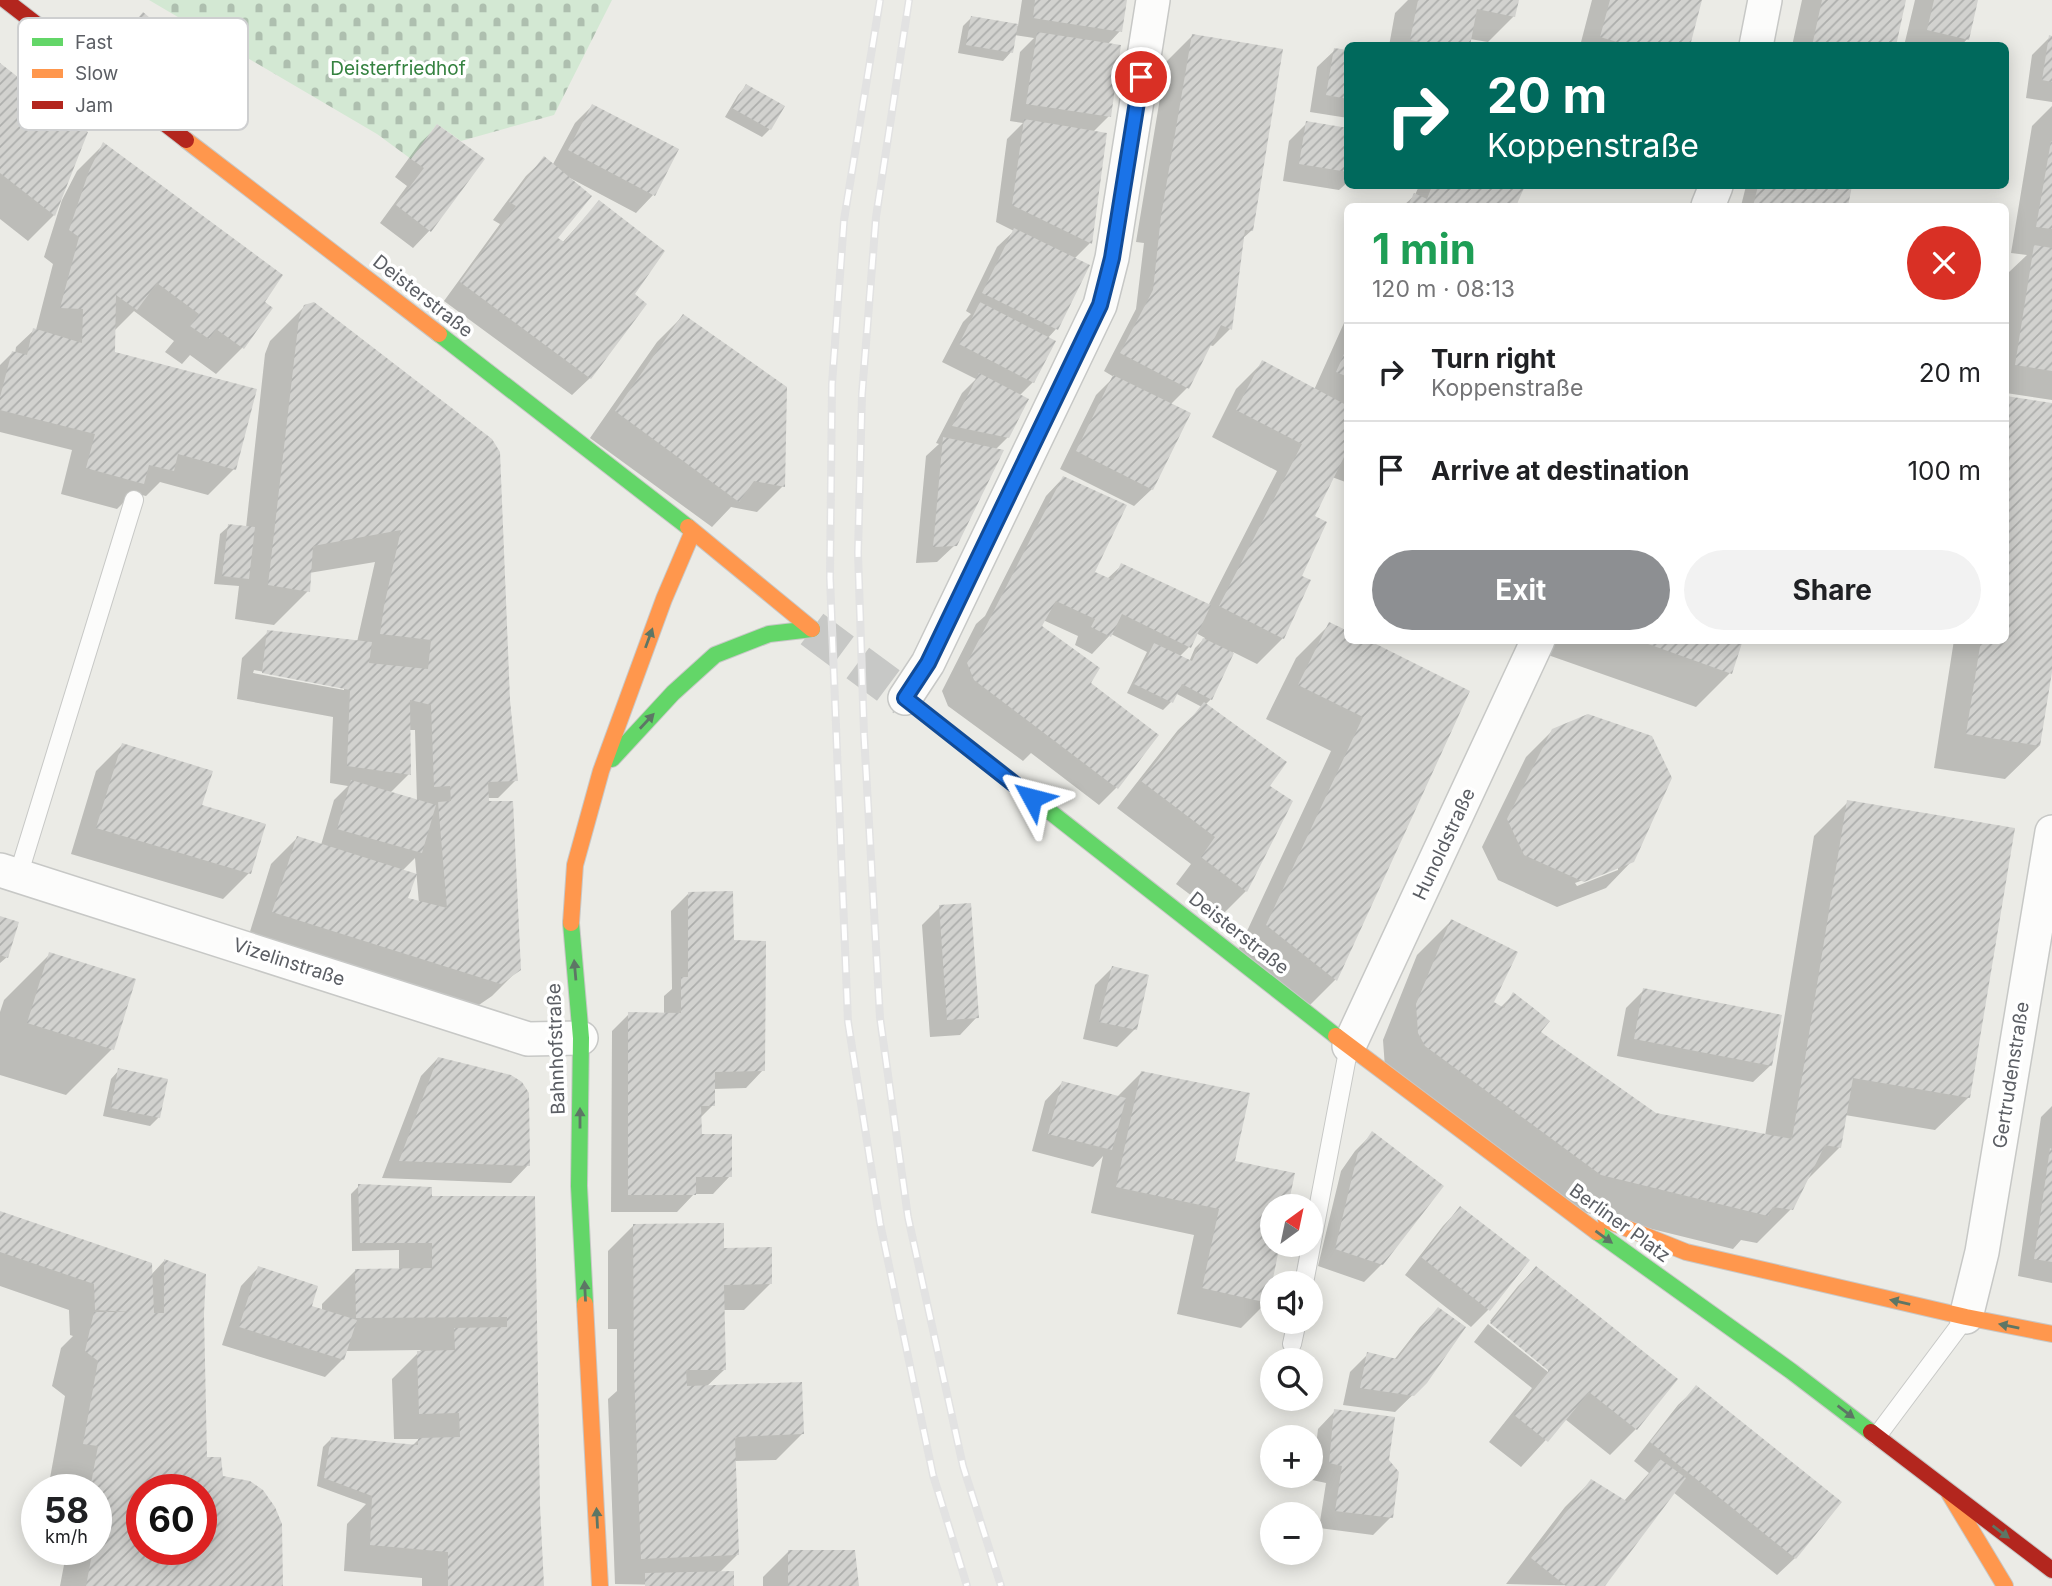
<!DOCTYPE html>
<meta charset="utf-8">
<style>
:root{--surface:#fff;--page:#f2f2f2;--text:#202124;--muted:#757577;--line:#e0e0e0;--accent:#8d8f92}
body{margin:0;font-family:Inter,sans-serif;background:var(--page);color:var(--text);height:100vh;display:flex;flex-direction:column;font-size:26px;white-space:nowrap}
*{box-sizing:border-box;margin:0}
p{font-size:23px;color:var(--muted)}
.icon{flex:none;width:38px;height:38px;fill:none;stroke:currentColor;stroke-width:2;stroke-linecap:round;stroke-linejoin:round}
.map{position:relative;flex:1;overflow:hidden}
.side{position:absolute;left:1344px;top:203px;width:665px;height:441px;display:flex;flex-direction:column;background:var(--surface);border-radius:10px;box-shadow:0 4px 18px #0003}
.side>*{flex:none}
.banner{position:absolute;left:1344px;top:42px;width:665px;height:147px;border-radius:10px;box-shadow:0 4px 18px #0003;background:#00695c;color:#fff;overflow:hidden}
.needle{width:46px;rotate:33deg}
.tools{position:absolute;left:1260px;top:1194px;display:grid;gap:14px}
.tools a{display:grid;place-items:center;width:63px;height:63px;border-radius:50%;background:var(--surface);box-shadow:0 4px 18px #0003;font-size:35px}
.speed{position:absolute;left:21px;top:1474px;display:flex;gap:14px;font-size:35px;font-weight:700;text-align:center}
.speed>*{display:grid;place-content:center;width:91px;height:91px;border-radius:50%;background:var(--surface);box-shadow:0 4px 18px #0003;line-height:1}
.speed small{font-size:18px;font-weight:400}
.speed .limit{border:10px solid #d22;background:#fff;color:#111}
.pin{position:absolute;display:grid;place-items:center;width:60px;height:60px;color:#fff;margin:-30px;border:4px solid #fff;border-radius:50%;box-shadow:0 2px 7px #0007}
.me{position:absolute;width:77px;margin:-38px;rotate:308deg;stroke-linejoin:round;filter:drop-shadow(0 0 5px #0008)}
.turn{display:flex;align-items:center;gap:24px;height:147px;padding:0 28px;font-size:32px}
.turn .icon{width:91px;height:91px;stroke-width:2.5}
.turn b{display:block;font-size:49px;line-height:60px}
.round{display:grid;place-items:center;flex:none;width:74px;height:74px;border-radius:37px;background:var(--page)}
.head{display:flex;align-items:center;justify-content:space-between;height:119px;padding:0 28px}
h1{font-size:42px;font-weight:700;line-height:52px;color:#1e9e55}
.action{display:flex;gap:14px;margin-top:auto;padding:14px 28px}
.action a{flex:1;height:80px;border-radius:42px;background:var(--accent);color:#fff;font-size:28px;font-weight:700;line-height:80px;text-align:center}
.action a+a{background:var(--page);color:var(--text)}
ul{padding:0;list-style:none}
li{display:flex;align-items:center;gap:21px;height:98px;padding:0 28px;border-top:2px solid var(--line)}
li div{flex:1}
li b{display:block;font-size:26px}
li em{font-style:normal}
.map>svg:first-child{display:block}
.cemetery{fill:url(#cemetery-stones)}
.shadow{fill:#0003;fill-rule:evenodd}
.building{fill:url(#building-hatch);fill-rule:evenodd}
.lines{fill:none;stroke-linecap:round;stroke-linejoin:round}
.primary-tunnel{stroke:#c7c8c6;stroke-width:38;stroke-dasharray:38 19;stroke-linecap:butt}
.lane-casing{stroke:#c7c8c6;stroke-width:20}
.street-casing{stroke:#c7c8c6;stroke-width:36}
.fast-casing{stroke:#c8c8c7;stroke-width:18}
.slow-casing{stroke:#c8c8c7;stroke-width:18}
.jam-casing{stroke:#c8c8c7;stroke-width:18}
.lane{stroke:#fcfcfb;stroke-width:18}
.street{stroke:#fcfcfb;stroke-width:33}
.fast{stroke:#63d668;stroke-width:16}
.slow{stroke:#ff974d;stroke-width:16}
.jam{stroke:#b3261e;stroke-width:16}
.rail-casing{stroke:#e2e2e2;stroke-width:8}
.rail{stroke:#fff;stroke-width:5;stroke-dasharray:16;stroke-linecap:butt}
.oneway{fill:#5d7665}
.route-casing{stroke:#114b97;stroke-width:18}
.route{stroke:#1a73e8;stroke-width:12}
.labels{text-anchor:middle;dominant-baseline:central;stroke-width:7;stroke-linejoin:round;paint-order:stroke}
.park-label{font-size:19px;fill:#358240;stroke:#fff}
.street-label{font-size:19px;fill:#5b5e64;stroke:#fff}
.key{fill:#fff;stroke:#cecfd0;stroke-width:2}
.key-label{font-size:19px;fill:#5b5e64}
</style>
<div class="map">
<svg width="2052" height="1586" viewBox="0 0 2052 1586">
<defs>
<pattern id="cemetery-stones" width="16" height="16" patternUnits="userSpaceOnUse" patternTransform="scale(1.75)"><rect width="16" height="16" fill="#d3e8d3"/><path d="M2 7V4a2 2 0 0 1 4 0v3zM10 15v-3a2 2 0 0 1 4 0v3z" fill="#aebfaf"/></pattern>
<pattern id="building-hatch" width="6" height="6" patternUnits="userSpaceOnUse" patternTransform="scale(1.75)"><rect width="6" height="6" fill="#d2d2cf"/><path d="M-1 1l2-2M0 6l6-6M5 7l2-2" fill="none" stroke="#adaeac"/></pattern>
</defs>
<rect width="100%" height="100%" fill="#ebebe6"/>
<path class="cemetery" d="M149 0H612L554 115 461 141 437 124 411 159 377 134Z"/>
<path class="shadow" d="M1022 0H1126L1120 31 1107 45 1109 116 1092 133 1105 135 1090 243 1074 259 1056 329 1047 339 1033 382 1019 396 1008 437 995 450 955 545 937 562 916 563 926 456 939 444 936 443 962 393 976 379 942 362 963 322 971 314 966 311 997 247 1014 231 996 222 1007 139 1023 123 1010 121 1020 52 1034 38 1014 35 1011 52 1003 61 958 53 963 26 971 18 1018 26Z
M1408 0H1517L1514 16 1488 42 1470 39 1468 46H1389L1395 13Z
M1592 0H1701L1688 46H1580Z
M1802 0H1904L1894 46H1792Z
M1915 0H1976L1967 39 1961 46H1904Z
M1192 36 1252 230 1241 240 1230 329 1213 346 1209 345 1187 388 1170 405 1152 489 1134 506 1060 469 1096 395 1114 377 1104 371 1136 309 1144 243 1136 242 1166 62Z
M2050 37 2052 38V102L2026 98 2032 55Z
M1335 50 1348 52V118L1310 112 1317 67Z
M0 65 85 132 54 215 28 241 0 219Z
M746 86 770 129 762 137 725 117 738 95Z
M592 106 653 195 636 213 568 177 555 238 562 243 599 202 633 294 590 378 572 395 444 301 500 224 493 220 526 176 544 159 552 166 575 123Z
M2052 106V400L2006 393V292L2008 273 2027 255 2011 253 2032 126Z
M1307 123 1348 130V182L1339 190 1283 181 1289 141Z
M438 126 430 230 413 248 380 223 407 186 395 177 420 143Z
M103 145 271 308 242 348 216 374 190 355 182 364 165 352 174 341 134 311 113 332V354L234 469 208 495 160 482 146 496 133 493 117 509 61 494 72 450 0 432V365L12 353 15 354 16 347 34 330H36L53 264 44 257 62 200 77 171Z
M1419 186H1523L1514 206H1403L1415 195Z
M1746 186H1851L1846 206H1741Z
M304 307 509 702 516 780 498 798H487L519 969 492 996 473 1009 248 938 271 864 297 838 321 845 334 800 348 786 330 783 333 717 237 699 242 658 268 632 357 642 375 562 309 573 308 591 274 625 235 619 239 586 214 584 220 534 229 526 246 528 265 354 270 341ZM254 670 344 687V690L253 673ZM408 730H415L417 801 390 793 409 774ZM415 858 419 903 406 900 402 871Z
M1348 314V483L1332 477 1313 517 1300 577 1283 638 1257 664 1233 652 1211 699 1205 705 1268 787 1246 891 1220 917 1176 884 1191 864 1117 808 1178 730 1202 707 1175 693 1171 702 1163 710 1127 693 1147 652 1111 634 1092 654 1075 645 1078 636 1043 620 1041 625 1080 693 1117 787 1099 805 1031 753 1023 761 948 706 942 691 976 624 985 616 1046 496 1063 478 1093 573 1107 579 1122 565 1208 606 1277 471 1212 437 1236 389 1262 363 1314 390ZM1196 633 1205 638 1195 648 1189 662 1179 657 1189 647Z
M683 316 783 486 757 512 731 507 712 527 590 438 657 342Z
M2006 398 2052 405V661L2039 746 2005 779 1934 768 1954 640H2006Z
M1330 624 1348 640 1468 692 1336 979 1302 1013 1234 959 1331 751 1266 719 1296 658Z
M1554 640H1742L1730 673 1696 707 1548 655Z
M1553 730 1632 861 1606 888 1557 907 1498 880 1482 847 1526 757ZM1618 867V870L1577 886 1575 883Z
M122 745 249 873 223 899 71 854 96 771Z
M1848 802 1969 1097 1935 1130 1845 1115 1840 1147 1806 1181 1791 1209 1757 1243 1741 1240 1733 1249 1567 1208 1385 1068 1383 1040 1417 955 1451 921 1492 1003 1500 1008 1513 995 1538 1032 1656 1114 1765 1136 1814 836Z
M689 893 733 942 763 1070 746 1088 713 1089V1105L700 1118V1136L730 1176 713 1194H694L677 1212H611L612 1031 629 1014H664V996L672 989 671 911Z
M940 907 977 1017 960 1035 930 1037 922 925Z
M0 918 7 957 0 963Z
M50 954 112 1049 66 1095 0 1075V1012L4 1000Z
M1112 968 1135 1029 1117 1047 1083 1039 1095 985Z
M1644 990 1771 1065 1753 1082 1617 1056 1626 1008Z
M438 1058 528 1165 511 1183 382 1178 421 1076Z
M119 1070 159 1117 150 1126 103 1116 111 1079Z
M1142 1072 1233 1162 1272 1206V1244L1267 1302 1241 1328 1177 1314 1194 1235 1091 1213 1103 1156 1093 1167 1032 1151 1045 1101 1062 1083 1116 1098Z
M2052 1106V1283L2018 1276 2041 1117Z
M1372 1134 1382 1264 1364 1282 1318 1266 1341 1171 1355 1151Z
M359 1186 430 1201 533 1197 538 1505 543 1586H422V1578L344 1571 347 1524 366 1504 317 1486 323 1447 331 1439 412 1446 419 1439H394L392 1379 421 1350 345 1351 343 1359 325 1377 222 1345 241 1286 258 1268 310 1307 322 1311V1304L356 1270H399V1250L352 1251 351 1194Z
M1460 1208 1527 1260 1488 1310 1471 1327 1405 1275 1443 1226Z
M0 1213 151 1275 164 1261 202 1314 206 1459 221 1477 281 1586H60L67 1549H96V1489H63L65 1479 50 1478 65 1396 52 1386 61 1348 73 1336 70 1335 69 1310 0 1286ZM142 1489H201V1549H142Z
M634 1225 722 1249 770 1284 744 1310H723L724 1370 706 1387 802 1434 776 1460 734 1461 738 1554 719 1573 732 1586 615 1584 608 1399 617 1391V1329H608V1251Z
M1536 1268 1675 1379 1636 1429 1610 1455 1565 1419 1521 1467 1489 1442 1532 1388 1474 1342 1488 1324 1548 1372V1367L1490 1321 1518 1286Z
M1438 1309 1426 1382 1395 1412 1343 1405 1350 1372 1368 1354 1394 1360 1420 1327Z
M1696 1388 1795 1558 1777 1575 1673 1492 1602 1586 1506 1584 1565 1507 1591 1481 1624 1501 1649 1473 1634 1461 1678 1405Z
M1335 1411 1387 1461 1391 1517 1373 1535 1319 1528 1326 1483 1312 1480 1318 1429Z
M789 1551 857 1586H763V1577Z"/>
<path class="building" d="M1035 0H1127L1122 32 1033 18Z
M1418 0H1519L1515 17 1477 9 1470 46H1441L1410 40Z
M1610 0H1702L1690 46H1631L1600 37Z
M1822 0H1906L1896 46H1812Z
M1934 0H1978L1969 40 1927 30Z
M143 12 163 29 154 40 134 23Z
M971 16 1018 24 1013 53 966 45Z
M1037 32 1121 45 1111 117 1026 104Z
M1192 34 1283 49 1253 231 1245 230 1232 330 1221 325 1189 389 1120 353 1153 290 1161 216Z
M2049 35 2052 36V82L2042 80Z
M1334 48 1348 50V99L1326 95Z
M0 63 88 132 55 216 0 173Z
M746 84 785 106 771 130 732 108Z
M592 104 679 149 655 196 568 150Z
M1024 119 1107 133 1092 244 1012 205Z
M1306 121 1348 128V172L1299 164Z
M437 124 485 159 431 232 396 205 424 168 411 159Z
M2051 141H2052V229L2036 227Z
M103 142 283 275 265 302 273 308 244 349 216 329 209 339 190 326 199 314 157 283 137 310 116 295 115 352 257 389 236 470 178 454 174 471 149 465 144 484 86 468 95 434 0 410V397L12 351 27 355 33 328 82 343 83 309 60 308 79 237 69 230 89 171Z
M544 156 592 196 558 238 564 242 599 200 665 251 635 294 647 304 591 379 460 282 516 206 509 202Z
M1432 186H1525L1516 206H1408L1414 193 1427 199Z
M1758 186H1852L1848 206H1753Z
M1014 228 1090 265 1058 330 982 293Z
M2034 245 2052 248V371L2015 365Z
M314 302 492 439 500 452 510 700 518 781 488 782 489 801H513L521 970 501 984 272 912 297 836 417 874 408 898 447 908 438 802 451 801 450 786 434 787 431 705 410 700 411 775 347 766 350 690 262 673 267 630 372 642 369 663 428 669 431 640 380 634 384 606 401 530 313 546 310 592 268 585 299 318 304 305Z
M980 302 1056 341 1034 383 959 344Z
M683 314 787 387 785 487 754 481 739 502 615 411Z
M1348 345V377L1336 372Z
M1262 360 1348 406V458L1344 457 1315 516 1327 522 1302 576 1311 580 1284 639 1219 606 1302 444 1236 410Z
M979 373 1029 399 1009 438 952 426Z
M1113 375 1191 413 1153 490 1076 451Z
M2006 396 2052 403V672L2040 746 1966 734 1981 640H2006V484L2010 457 2006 456Z
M943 437 1004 450 957 546 933 547Z
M1063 476 1127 505 1095 572 1113 580 1121 563 1211 605 1191 648 1122 614 1111 637 1091 627 1095 619 1056 601 1042 626 1100 668 1091 683 1159 735 1118 789 974 680 967 663Z
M228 524 255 527 249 579 222 576Z
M1329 622 1348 631V640H1368L1470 691 1337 981 1266 925 1363 717 1298 685Z
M1203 638 1234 653 1212 700 1182 684 1173 703 1134 684 1154 643 1192 661Z
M1637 640H1743L1732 674Z
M1204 702 1287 762 1270 786 1293 801 1247 892 1201 857 1215 837 1141 781Z
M1588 714 1652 736 1672 778 1634 862 1584 882 1524 855 1507 819 1552 729Z
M122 743 213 771 202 805 266 824 251 874 96 828Z
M351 780 436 805 422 853 337 829Z
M1847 800 2015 828 1970 1098 1853 1078 1841 1148 1825 1145 1793 1210 1773 1207 1768 1216 1601 1175 1425 1046 1418 1033 1416 1004 1451 919 1518 952 1494 1002 1504 1008 1513 992 1550 1021 1541 1032 1656 1113 1792 1139Z
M733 891 734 940 766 941 765 1071 715 1072V1106H701L702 1134H732V1177H696V1195H628V1012L681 1013V977H688V892Z
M971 903 979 1018 947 1020 939 905Z
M0 916 19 922 8 958 0 955Z
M49 952 136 979 114 1050 27 1023Z
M1112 966 1149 975 1137 1030 1099 1022Z
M1643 988 1782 1015 1772 1066 1634 1039Z
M438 1057 511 1075 522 1082 529 1093 530 1166 399 1161Z
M118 1068 168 1079 160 1118 111 1108Z
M1141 1071 1250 1093 1235 1161 1295 1173 1288 1206H1272V1244H1280L1268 1303 1202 1288 1219 1209 1116 1187Z
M1062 1081 1126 1098 1112 1150 1048 1134Z
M1372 1131 1444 1186 1383 1265 1335 1249 1358 1152Z
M2050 1148 2052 1149V1262L2034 1259Z
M358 1184 432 1187V1196H535L540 1505 544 1586H448V1552L370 1545 372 1496 324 1478 331 1437 418 1445V1438L460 1437 459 1413 419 1414 417 1351 455 1350 454 1328 507 1327V1317L356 1318 355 1269 432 1268V1243H360Z
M1460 1206 1530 1260 1490 1311 1421 1257Z
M0 1211 152 1263 154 1313H164V1259L206 1274 204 1314 207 1457H221L223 1476 250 1481 263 1490 275 1507 282 1524 283 1586H86L93 1549H96L100 1515H96V1489H90L98 1446 83 1444 98 1361 85 1351 94 1312H132L95 1310 94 1284 0 1252ZM142 1489H201V1549H142Z
M724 1223V1248L772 1247V1284L724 1285 726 1370H686L687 1386 802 1382 804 1434 735 1437 739 1555 641 1559 634 1372 633 1224Z
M258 1266 318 1286 312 1306 357 1320 344 1360 239 1327Z
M1536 1266 1678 1379 1637 1430 1589 1392 1548 1442 1514 1415 1549 1371 1490 1323Z
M1438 1307 1466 1327 1427 1383 1414 1396 1360 1388 1367 1352 1397 1359Z
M1696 1385 1842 1502 1796 1559 1650 1442Z
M1334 1409 1395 1417 1389 1460 1399 1472 1393 1518 1335 1511 1342 1466 1329 1463Z
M1660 1459 1686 1478 1605 1586H1566L1531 1558 1591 1479 1628 1502Z
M788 1550H855L859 1586H788Z
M734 1571V1586H645V1573Z"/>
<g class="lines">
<path class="primary-tunnel" d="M812 629 905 698"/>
<defs>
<path id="lane" d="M18 876 134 500
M1304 1283 1349 1046
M1292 1344 1297 1321
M1877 1436 1966 1317"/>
<path id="street" d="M1756 46 1765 0
M1708 206 1716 186
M905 698 928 663 1100 305 1112 258 1153 0
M0 870 528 1039 581 1038
M1349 1046 1538 640
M1966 1317 1982 1252 2052 832"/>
<path id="fast" d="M439 334 688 527
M905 698 1336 1036
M612 759 673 693 715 655 769 634 812 629
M571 923 581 1038 579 1186 585 1304
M1597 1232 1791 1371 1871 1432"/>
<path id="slow" d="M186 140 439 334
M688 527 812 629
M571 923 575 865 601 771 664 599 693 531
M1336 1036 1597 1232
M1606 1220 1686 1252 1966 1317 2052 1334
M585 1304 600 1586
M1949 1493 2005 1586"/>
<path id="jam" d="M5 0 186 140
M1871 1432 2052 1570"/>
</defs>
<use href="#lane" class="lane-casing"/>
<use href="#street" class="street-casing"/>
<use href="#fast" class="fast-casing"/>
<use href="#slow" class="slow-casing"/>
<use href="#jam" class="jam-casing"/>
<use href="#lane" class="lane"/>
<use href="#street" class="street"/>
<use href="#fast" class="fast"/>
<use href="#slow" class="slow"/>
<use href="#jam" class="jam"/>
<defs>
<path id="rail" d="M880 0 844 220 832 384 830 578 848 1022 880 1223 933 1475 967 1586
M909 0 876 217 862 394 858 553 864 734 880 1018 908 1217 963 1466 1001 1586"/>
</defs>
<use href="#rail" class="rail-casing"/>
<use href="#rail" class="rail"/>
</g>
<defs><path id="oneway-solid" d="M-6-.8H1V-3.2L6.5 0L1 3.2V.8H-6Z" transform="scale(1.75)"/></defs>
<g class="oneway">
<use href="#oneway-solid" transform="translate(649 638) rotate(-70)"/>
<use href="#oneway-solid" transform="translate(647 721) rotate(-47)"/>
<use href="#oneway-solid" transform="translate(575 970) rotate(-95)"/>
<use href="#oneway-solid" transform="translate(580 1118) rotate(-90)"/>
<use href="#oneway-solid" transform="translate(1604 1237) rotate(36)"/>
<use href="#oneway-solid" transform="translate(585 1291) rotate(-93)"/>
<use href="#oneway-solid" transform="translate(1900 1302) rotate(-167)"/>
<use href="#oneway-solid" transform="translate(2009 1326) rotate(-169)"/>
<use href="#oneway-solid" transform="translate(1846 1412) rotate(37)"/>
<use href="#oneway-solid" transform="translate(597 1518) rotate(-93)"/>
<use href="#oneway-solid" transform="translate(2001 1532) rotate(37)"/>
</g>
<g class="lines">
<defs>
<path id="route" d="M1032 798 905 698 928 663 1100 305 1112 258 1141 77"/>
</defs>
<use href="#route" class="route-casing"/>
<use href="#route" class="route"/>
</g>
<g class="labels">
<g class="park-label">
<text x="398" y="68">Deisterfriedhof</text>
</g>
<g class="street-label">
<text transform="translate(423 296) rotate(38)">Deisterstraße</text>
<text transform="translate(1444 844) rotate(-65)">Hunoldstraße</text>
<text transform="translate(1239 933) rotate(38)">Deisterstraße</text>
<text transform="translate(289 962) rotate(18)">Vizelinstraße</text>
<text transform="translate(556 1049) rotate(-92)">Bahnhofstraße</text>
<text transform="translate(2011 1075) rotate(-81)">Gertrudenstraße</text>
<text transform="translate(1620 1223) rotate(36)">Berliner Platz</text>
</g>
</g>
<rect x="18" y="18" width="230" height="112" rx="10" class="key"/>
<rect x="32" y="38" width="31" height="8" fill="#63d668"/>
<rect x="32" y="69" width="31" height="9" fill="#ff974d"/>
<rect x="32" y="101" width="31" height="8" fill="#b3261e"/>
<g class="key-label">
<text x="75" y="49">Fast</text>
<text x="75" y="80">Slow</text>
<text x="75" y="112">Jam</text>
</g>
</svg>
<div class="tools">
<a><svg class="needle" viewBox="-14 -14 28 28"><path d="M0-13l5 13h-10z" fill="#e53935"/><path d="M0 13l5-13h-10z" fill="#757577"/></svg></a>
<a><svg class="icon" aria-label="sound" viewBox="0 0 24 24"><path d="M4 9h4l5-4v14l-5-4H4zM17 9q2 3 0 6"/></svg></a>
<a><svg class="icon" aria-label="search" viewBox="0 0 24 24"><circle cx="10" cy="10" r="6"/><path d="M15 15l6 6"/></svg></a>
<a>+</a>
<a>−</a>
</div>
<div class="speed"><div>58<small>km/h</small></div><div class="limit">60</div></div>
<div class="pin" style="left:1141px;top:77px;background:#d93025"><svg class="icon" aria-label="arrive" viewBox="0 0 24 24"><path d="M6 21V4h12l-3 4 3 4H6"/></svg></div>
<svg class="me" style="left:1032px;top:798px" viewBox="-20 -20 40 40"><path d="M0-17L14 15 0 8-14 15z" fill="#1a73e8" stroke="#fff" stroke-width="4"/></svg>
<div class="banner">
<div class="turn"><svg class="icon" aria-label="right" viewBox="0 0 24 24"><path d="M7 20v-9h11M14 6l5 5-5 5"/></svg><div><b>20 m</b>Koppenstraße</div></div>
</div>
<section class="side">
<div class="head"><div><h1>1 min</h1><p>120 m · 08:13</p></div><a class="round" style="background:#d93025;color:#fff"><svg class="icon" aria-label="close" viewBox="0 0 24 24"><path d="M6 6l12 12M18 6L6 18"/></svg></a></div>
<ul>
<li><svg class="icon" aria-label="right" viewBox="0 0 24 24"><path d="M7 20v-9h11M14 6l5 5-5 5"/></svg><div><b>Turn right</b><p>Koppenstraße</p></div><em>20 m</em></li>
<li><svg class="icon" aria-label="arrive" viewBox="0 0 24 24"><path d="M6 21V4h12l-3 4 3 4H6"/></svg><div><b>Arrive at destination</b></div><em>100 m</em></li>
</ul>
<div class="action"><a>Exit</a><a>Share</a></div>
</section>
</div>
